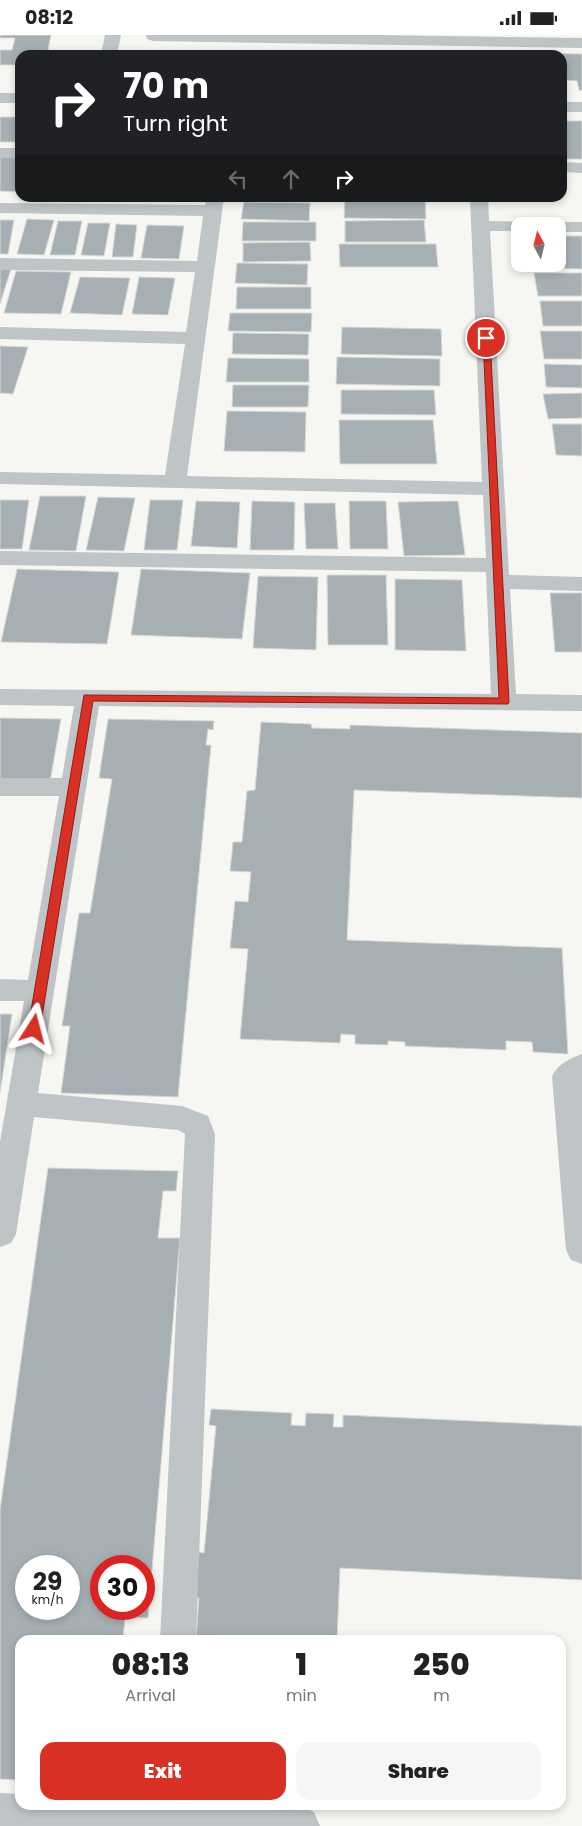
<!DOCTYPE html>
<style>
:root{--surface:#fff;--page:#f6f6f6;--text:#222;--muted:#767676;--accent:#d93025}
body{margin:0;font-family:Poppins,sans-serif;background:var(--page);color:var(--text);height:100vh;display:flex;flex-direction:column;font-size:19px;white-space:nowrap}
*{box-sizing:border-box;margin:0}
p{font-size:16px;color:var(--muted)}
.icon{flex:none;width:28px;height:28px;fill:none;stroke:currentColor;stroke-width:2;stroke-linecap:round;stroke-linejoin:round}
.map{position:relative;flex:1;overflow:hidden}
.panel{position:absolute;left:15px;top:1600px;width:551px;height:175px;display:flex;flex-direction:column;background:var(--surface);border-radius:15px;box-shadow:0 2px 8px #0003}
.panel>*{flex:none}
.guide{position:absolute;left:15px;top:15px;width:552px;height:152px;border-radius:15px;box-shadow:0 2px 8px #0003;background:#202124;color:#fff;overflow:hidden}
.needle{width:32px;rotate:353deg}
.controls{position:absolute;left:511px;top:182px;display:grid;gap:10px}
.controls a{display:grid;place-items:center;width:55px;height:55px;border-radius:10px;background:var(--surface);box-shadow:0 2px 8px #0003;font-size:25px}
.speed{position:absolute;left:15px;top:1520px;display:flex;gap:10px;font-size:25px;font-weight:700;text-align:center}
.speed>*{display:grid;place-content:center;width:65px;height:65px;border-radius:50%;background:var(--surface);box-shadow:0 2px 8px #0003;line-height:1}
.speed small{font-size:12px;font-weight:400}
.speed .limit{border:8px solid #d22;background:#fff;color:#111}
.pin{position:absolute;display:grid;place-items:center;width:42px;height:42px;color:#fff;margin:-21px;border:2px solid #fff;border-radius:50%;box-shadow:0 1px 5px #0007}
.me{position:absolute;width:55px;margin:-28px;rotate:9deg;stroke-linejoin:round;filter:drop-shadow(0 0 4px #0008)}
.turn{display:flex;align-items:center;gap:18px;height:105px;padding:0 25px;font-size:22px}
.turn .icon{width:65px;height:65px;stroke-width:2.5}
.turn b{display:block;font-size:35px;line-height:42px}
.lanes{display:flex;align-items:center;height:48px;padding:0 25px;background:#0003;justify-content:center;gap:25px;direction:ltr}
.lanes .off{opacity:.35}
.eta{display:flex;justify-content:space-evenly;align-items:center;height:85px;text-align:center}
.eta b{font-size:30px;font-weight:800;line-height:35px}
.button{display:flex;gap:10px;margin-top:auto;padding:10px 25px}
.button a{flex:1;height:58px;border-radius:15px;background:var(--accent);color:#fff;font-size:20px;font-weight:800;line-height:58px;text-align:center}
.button a+a{background:var(--page);color:var(--text)}
.status{display:flex;justify-content:space-between;align-items:center;height:35px;padding:0 25px;background:var(--surface);direction:ltr}
.status svg{height:14px;fill:currentColor}
.map>svg:first-child{display:block}
.building{fill:#a6b0b4;stroke:#d8d7d5;fill-rule:evenodd}
.lines{fill:none;stroke-linecap:round;stroke-linejoin:round}
.minor{fill:#bfc4c7;fill-rule:evenodd}
.route{fill:#d93025;stroke:#8d1f18}
</style>
<div class="status"><b>08:12</b><svg viewBox="0 0 49 12"><path d="M0 12V9h3v3zM5 12V6h3v6zM10 12V3h3v9zM15 12V0h3v12zM26 1h20v11H26zM47 4h2v5h-2z"/></svg></div>
<div class="map">
<svg width="582" height="1791" viewBox="0 0 582 1791">
<rect width="100%" height="100%" fill="#f6f6f3"/>
<path class="building" d="M0 0H51L47 20H20V30H0V15H12L15 3H0Z
M141 16 321 19 141 20Z
M518 18 582 19V56L579 55 577 46 566 45V51H562V20H518Z
M0 82H20V107H0Z
M562 86H582V124H563Z
M0 121H20V157L0 156Z
M246 162H315V165H246Z
M345 162H425L426 184 344 183Z
M244 167 310 168 309 186 241 184Z
M27 184 54 185 44 220 17 219Z
M0 185H14L8 219H0Z
M424 185 426 207H345V186Z
M58 186H82L75 220H50Z
M243 187H316V206H242Z
M88 188H110L104 221 81 220Z
M116 189 137 190 133 222H112Z
M147 190 184 191 179 224 141 223Z
M558 201H582V234L532 233V229H558Z
M310 207 311 226 243 227V208Z
M339 209H436L438 232H340Z
M237 228 308 229 307 250 235 248Z
M0 233 11 234 0 269Z
M16 236 71 237 61 279 4 278Z
M534 238H582V261H538Z
M80 242 130 243 122 280 70 278Z
M139 242 175 243 168 280 132 279Z
M237 252H311V274H236Z
M540 266H582V291H543Z
M230 278H312L311 297 228 296Z
M342 292 441 294 442 321 341 319Z
M540 296H582V324H544Z
M233 298 309 299 308 320 232 319Z
M0 311 28 312 13 359 0 358Z
M337 322 440 324V351L336 349Z
M228 323 309 324V347H226Z
M544 329 582 330V353L546 352Z
M233 350H309L308 372H232Z
M341 355H434L436 380 341 379Z
M582 358V383L548 384 543 359Z
M227 376 306 377 305 417 224 416Z
M339 385H433L437 429H340Z
M552 389H582V421L556 420Z
M40 461H86L76 516 29 515Z
M98 462 135 463 124 516 86 515Z
M0 465H29L22 514H0Z
M150 465H183L177 515H144Z
M196 466 240 467 237 513 191 511Z
M252 466 295 467 294 515H250Z
M349 466H386L388 514H350Z
M458 466 465 520 404 521 398 467Z
M304 468H335L338 514H306Z
M17 534 119 537 107 609 1 607Z
M141 534 250 538 242 604 131 600Z
M327 540H386L388 610H328Z
M258 541 318 542 316 615 253 613Z
M395 544 462 545 466 616 395 615Z
M550 558H582V617H555Z
M0 683 61 684 50 747 0 746Z
M108 684 214 686 213 695 208 694 206 710H211L178 1062 61 1058 70 991H62L79 878H90L112 744 99 743Z
M261 687 311 689 312 693 350 694V690L582 698V763L354 755 347 905 562 913 568 1019 533 1017 532 1007 506 1006V1015L405 1011V1007L388 1006V1010L355 1009V1000L341 999 340 1008 240 1004 248 914 230 913 235 866 248 867 251 837 230 836 233 807H242L247 756 255 755Z
M0 979H12L0 1058Z
M48 1133 178 1136 176 1156H163L158 1203H180L148 1583 125 1582 123 1605H20V1745L0 1744V1475ZM26 1531H69V1574H26ZM101 1531H144V1574H101Z
M211 1374 292 1378 291 1390 305 1391 306 1378 334 1379 333 1392H343V1380L582 1391V1545L340 1533 337 1605H196L199 1563H186L190 1516 204 1518 216 1391 209 1390Z"/>
<g class="lines">
<path class="minor" d="M105 0H121L117 20H101Z
M146 0H383L582 3V13L153 6 147 4Z
M0 58H20V68H0Z
M562 67H582V77H562Z
M0 113H20V123H0Z
M562 127 582 128V138L562 137Z
M206 162H224L187 441 482 447 470 162H488L489 186 526 187 529 191H520V196H490L509 540 582 542V556L510 554 516 659 582 660V676L99 671 38 1058 182 1071 208 1081 215 1099 196 1605H160L185 1099 178 1095 34 1082 16 1199 11 1208 0 1212V1107L24 966H0V944L28 945 59 761H0V743H62L74 671 0 670V654L491 659 486 537 0 530V516L486 523 483 460 0 449V437L165 440 185 309 0 304V292L186 297 195 237 0 235V223L197 226 203 181 0 178V168L205 170Z
M558 187H582V197H558V191H549L552 188Z
M582 1019V1229L571 1225 566 1215 552 1041C559 1028 569 1024 582 1019Z
M0 1758 20 1759V1770L300 1771 314 1777 320 1791H0Z"/>
</g>
<path class="route" d="M483 302 490 303 509 667 508 669 93 666 40 994 38 997H30L28 994 84 660 499 663Z"/>
</svg>
<div class="controls">
<a><svg class="needle" viewBox="-14 -14 28 28"><path d="M0-13l5 13h-10z" fill="#e53935"/><path d="M0 13l5-13h-10z" fill="#767676"/></svg></a>
</div>
<div class="speed"><div>29<small>km/h</small></div><div class="limit">30</div></div>
<div class="pin" style="left:486px;top:303px;background:#d93025"><svg class="icon" aria-label="arrive" viewBox="0 0 24 24"><path d="M6 21V4h12l-3 4 3 4H6"/></svg></div>
<svg class="me" style="left:34px;top:994px" viewBox="-20 -20 40 40"><path d="M0-17L14 15 0 8-14 15z" fill="#d93025" stroke="#fff" stroke-width="4"/></svg>
<div class="guide">
<div class="turn"><svg class="icon" aria-label="right" viewBox="0 0 24 24"><path d="M7 20v-9h11M14 6l5 5-5 5"/></svg><div><b>70 m</b>Turn right</div></div>
<div class="lanes"><svg class="icon off" aria-label="left" viewBox="0 0 24 24"><path d="M17 20v-9H6M10 6l-5 5 5 5"/></svg><svg class="icon off" aria-label="ahead" viewBox="0 0 24 24"><path d="M12 20V5M6 11l6-6 6 6"/></svg><svg class="icon" aria-label="right" viewBox="0 0 24 24"><path d="M7 20v-9h11M14 6l5 5-5 5"/></svg></div>
</div>
<section class="panel">
<div class="eta">
<div><b>08:13</b><p>Arrival</p></div>
<div><b>1</b><p>min</p></div>
<div><b>250</b><p>m</p></div>
</div>
<div class="button"><a>Exit</a><a>Share</a></div>
</section>
</div>
